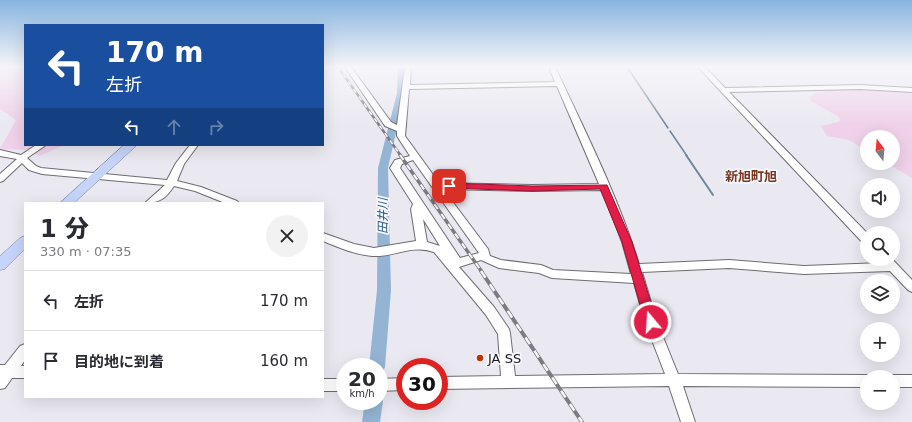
<!DOCTYPE html>
<html lang="ja">
<meta charset="utf-8">
<style>
:root{--surface:#fff;--page:#f2f2f3;--text:#2b2b33;--muted:#7c7c81;--line:#e1e1e2}
body{margin:0;font-family:"DejaVu Sans","Noto Sans JP",sans-serif;background:var(--page);color:var(--text);height:100vh;display:flex;flex-direction:column;font-size:15px;white-space:nowrap}
*{box-sizing:border-box;margin:0}
p{font-size:13px;color:var(--muted)}
.icon{flex:none;width:22px;height:22px;fill:none;stroke:currentColor;stroke-width:2;stroke-linecap:round;stroke-linejoin:round}
.map{position:relative;flex:1;overflow:hidden}
.details{position:absolute;left:24px;top:202px;width:300px;height:196px;display:flex;flex-direction:column;background:var(--surface);border-radius:0px;box-shadow:0 4px 16px #0002}
.details>*{flex:none}
.banner{position:absolute;left:24px;top:24px;width:300px;height:122px;border-radius:0px;box-shadow:0 4px 16px #0002;background:#1a4fa0;color:#fff;overflow:hidden}
.needle{width:26px;rotate:344deg}
.controls{position:absolute;left:860px;top:130px;display:grid;gap:8px}
.controls a{display:grid;place-items:center;width:40px;height:40px;border-radius:50%;background:var(--surface);box-shadow:0 4px 16px #0002;font-size:20px}
.speed{position:absolute;left:336px;top:358px;display:flex;gap:8px;font-size:20px;font-weight:700;text-align:center}
.speed>*{display:grid;place-content:center;width:52px;height:52px;border-radius:50%;background:var(--surface);box-shadow:0 4px 16px #0002;line-height:1}
.speed small{font-size:10px;font-weight:400}
.speed .limit{border:6px solid #d22;background:#fff;color:#111}
.pin{position:absolute;display:grid;place-items:center;width:34px;height:34px;color:#fff;margin:-17px;border-radius:8px;box-shadow:0 2px 6px #0006}
.me{position:absolute;width:44px;margin:-22px;rotate:342deg;stroke-linejoin:round;filter:drop-shadow(0 0 3px #0008)}
.turn{display:flex;align-items:center;gap:14px;height:84px;padding:0 16px;font-size:18px}
.turn .icon{width:52px;height:52px;stroke-width:2.5}
.turn b{display:block;font-size:28px;line-height:34px}
.lanes{display:flex;align-items:center;height:38px;padding:0 16px;background:#0003;justify-content:center;gap:20px;direction:ltr}
.lanes .off{opacity:.35}
.round{display:grid;place-items:center;flex:none;width:42px;height:42px;border-radius:21px;background:var(--page)}
.headline{display:flex;align-items:center;justify-content:space-between;height:68px;padding:0 16px}
h1{font-size:24px;font-weight:800;line-height:30px}
ul{padding:0;list-style:none}
li{display:flex;align-items:center;gap:12px;height:60px;padding:0 16px;border-top:1px solid var(--line)}
li div{flex:1}
li b{display:block;font-size:15px}
li em{font-style:normal}
.map>svg:first-child{display:block}
.green{fill:#efd1e9}
.lines{fill:none;stroke-linecap:round;stroke-linejoin:round}
.stream-far1{stroke:#6f869d;stroke-width:1.5}
.stream{stroke:#6f869d;stroke-width:2}
.river{fill:#94b4d4;fill-rule:evenodd}
.minor-casing{stroke:#6d6c72;stroke-width:2}
.major-casing{stroke:#7281aa;stroke-width:1}
.minor{fill:#fff;fill-rule:evenodd}
.major{fill:#c7d4fa;fill-rule:evenodd}
.rail-far2-casing{stroke:#7b7b80;stroke-width:2.5}
.rail-far1-casing{stroke:#7b7b80;stroke-width:3.5}
.rail-casing{stroke:#7b7b80;stroke-width:4}
.rail-far2{stroke:#f7f7fe;stroke-width:1.5;stroke-dasharray:4.5;stroke-linecap:butt}
.rail-far1{stroke:#f7f7fe;stroke-width:2;stroke-dasharray:6;stroke-linecap:butt}
.rail{stroke:#f7f7fe;stroke-width:2.5;stroke-dasharray:8;stroke-linecap:butt}
.route{fill:#e11d48;stroke:#92132f}
.poi-dot{fill:#bc3400;stroke:#f7f7fe;stroke-width:1.5}
.labels{text-anchor:middle;dominant-baseline:central;stroke-width:3.5;stroke-linejoin:round;paint-order:stroke}
.water-label{font-size:12px;font-style:italic;fill:#2b5a85;stroke:#f7f7fe}
.quarter-label{font-size:13px;font-weight:bold;fill:#783522;stroke:#f7f7fe}
.near-poi-label{font-size:13px;fill:#1a1a1c;stroke:#f7f7fe;text-anchor:start}
</style>
<div class="map">
<svg width="912" height="422" viewBox="0 0 912 422">
<rect width="100%" height="100%" fill="#eae9f1"/>
<path class="green" d="M0 67H25V145H65L39 156 27 150 0 149 16 120 0 109Z
M837 89 912 92V178L887 163H893V137H867V151L849 140 827 136 821 126 838 122 840 120 839 117 811 101 810 97 814 93Z"/>
<g class="lines">
<path class="stream-far1" d="M627 67 668 128
M670 131 687 156"/>
<path class="stream" d="M686 155 713 195"/>
<path class="river" d="M398 67H406L405 93 388 168 391 290 385 367 383 372 379 374V367H369L377 290 378 168 397 93Z
M379 395 383 401 380 422H362L365 401H379Z"/>
<defs>
<path id="minor" d="M345 67H351L391 122 397 125 405 67H411L410 85 555 82 549 67H555C585 131 618 196 639 264L729 260 804 266 882 263 879 259H892L912 280V292L908 290 890 271 804 274 729 268 642 272 657 322 678 374 867 375 872 377H867V387L683 386 695 422H681L669 386 439 389V377L501 376 498 334 486 315 434 252C415 245 399 254 380 256 360 257 340 248 323 241V233L354 244 374 248 416 241 411 209 413 204 390 168 395 160 410 156 397 136V131L385 126ZM557 86 599 184 532 185 439 183 405 136 409 89ZM413 160 479 253 460 258 400 168 402 164ZM443 189 532 191 602 190 622 242 631 274 553 270 541 265 501 260 490 256 488 249ZM423 219 440 246 427 242ZM481 260 499 268 539 273 552 278 634 283 645 322 665 374 515 376 510 333 509 329 494 307 459 267Z
M698 67H705L725 88 860 85 912 88V92L860 89 729 92 867 233V244L863 243Z
M36 145H46L27 158 36 166 41 168 167 180 176 163 190 145H198L184 164 177 181 201 187 237 201 239 203H225L195 191 174 186C166 198 160 203 145 203L165 185 42 174 29 170 22 163 3 181 0 182V174L17 159 0 156V150L21 155Z
M25 344V360L21 366H25V378H12L5 388 0 389V365H5L20 346Z
M893 375H912V387H893V377H888Z
M405 378V390L379 391V379Z
M323 379H345V391H323Z"/>
<path id="major" d="M124 145H137L74 203H60Z
M25 236V249L5 269 0 270V256L20 238Z"/>
</defs>
<use href="#minor" class="minor-casing"/>
<use href="#major" class="major-casing"/>
<use href="#minor" class="minor"/>
<use href="#major" class="major"/>
<defs>
<path id="rail-far2" d="M338 67 401 156"/>
<path id="rail-far1" d="M400 155 482 272"/>
<path id="rail" d="M481 271 582 422"/>
</defs>
<use href="#rail-far2" class="rail-far2-casing"/>
<use href="#rail-far1" class="rail-far1-casing"/>
<use href="#rail" class="rail-casing"/>
<use href="#rail-far2" class="rail-far2"/>
<use href="#rail-far1" class="rail-far1"/>
<use href="#rail" class="rail"/>
</g>
<linearGradient id="sky" x2="0" y2="1"><stop stop-color="#86b4e0"/><stop offset="0.53" stop-color="#f6f5f9"/><stop offset="1" stop-color="#f6f5f9" stop-opacity="0"/></linearGradient>
<rect width="912" height="126" fill="url(#sky)"/>
<path class="route" d="M449 183 532 186 607 185 632 242 657 322 655 326 651 327 647 326 645 322 622 242 600 189 532 191 446 188 445 186Z"/>
<circle class="poi-dot" cx="480" cy="358" r="4"/>
<g class="labels">
<g class="water-label">
<text transform="translate(383 216) rotate(-90)">田井川</text>
</g>
<g class="quarter-label">
<text x="751" y="176">新旭町旭</text>
</g>
<g class="near-poi-label">
<text x="488" y="358">JA SS</text>
</g>
</g>
</svg>
<div class="controls">
<a><svg class="needle" viewBox="-14 -14 28 28"><path d="M0-13l5 13h-10z" fill="#e53935"/><path d="M0 13l5-13h-10z" fill="#7c7c81"/></svg></a>
<a><svg class="icon" aria-label="sound" viewBox="0 0 24 24"><path d="M4 9h4l5-4v14l-5-4H4zM17 9q2 3 0 6"/></svg></a>
<a><svg class="icon" aria-label="search" viewBox="0 0 24 24"><circle cx="10" cy="10" r="6"/><path d="M15 15l6 6"/></svg></a>
<a><svg class="icon" aria-label="layers" viewBox="0 0 24 24"><path d="M12 4l9 5-9 5-9-5zM3 14l9 5 9-5"/></svg></a>
<a>+</a>
<a>−</a>
</div>
<div class="speed"><div>20<small>km/h</small></div><div class="limit">30</div></div>
<div class="pin" style="left:449px;top:186px;background:#d93025"><svg class="icon" aria-label="arrive" viewBox="0 0 24 24"><path d="M6 21V4h12l-3 4 3 4H6"/></svg></div>
<svg class="me" style="left:651px;top:322px" viewBox="-20 -20 40 40"><circle r="17" fill="#e11d48" stroke="#fff" stroke-width="3"/><path d="M0-11L8 9 0 5-8 9z" fill="#fff"/></svg>
<div class="banner">
<div class="turn"><svg class="icon" aria-label="left" viewBox="0 0 24 24"><path d="M17 20v-9H6M10 6l-5 5 5 5"/></svg><div><b>170 m</b>左折</div></div>
<div class="lanes"><svg class="icon" aria-label="left" viewBox="0 0 24 24"><path d="M17 20v-9H6M10 6l-5 5 5 5"/></svg><svg class="icon off" aria-label="ahead" viewBox="0 0 24 24"><path d="M12 20V5M6 11l6-6 6 6"/></svg><svg class="icon off" aria-label="right" viewBox="0 0 24 24"><path d="M7 20v-9h11M14 6l5 5-5 5"/></svg></div>
</div>
<section class="details">
<div class="headline"><div><h1>1 分</h1><p>330 m · 07:35</p></div><a class="round"><svg class="icon" aria-label="close" viewBox="0 0 24 24"><path d="M6 6l12 12M18 6L6 18"/></svg></a></div>
<ul>
<li><svg class="icon" aria-label="left" viewBox="0 0 24 24"><path d="M17 20v-9H6M10 6l-5 5 5 5"/></svg><div><b>左折</b></div><em>170 m</em></li>
<li><svg class="icon" aria-label="arrive" viewBox="0 0 24 24"><path d="M6 21V4h12l-3 4 3 4H6"/></svg><div><b>目的地に到着</b></div><em>160 m</em></li>
</ul>
</section>
</div>
